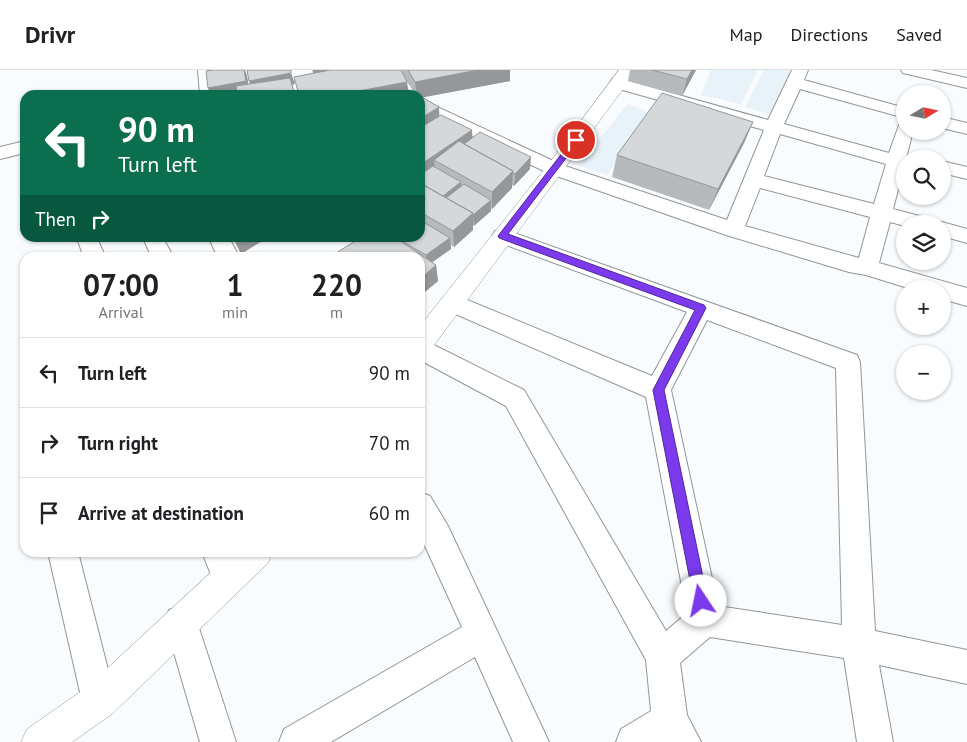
<!DOCTYPE html>
<meta charset="utf-8">
<style>
:root{--surface:#fff;--page:#f6f6f6;--text:#202124;--muted:#757577;--line:#e0e0e0}
body{margin:0;font-family:"PT Sans",sans-serif;background:var(--page);color:var(--text);height:100vh;display:flex;flex-direction:column;font-size:19px;white-space:nowrap}
*{box-sizing:border-box;margin:0}
p{font-size:16px;color:var(--muted)}
.icon{flex:none;width:28px;height:28px;fill:none;stroke:currentColor;stroke-width:2;stroke-linecap:round;stroke-linejoin:round}
.map{position:relative;flex:1;overflow:hidden}
.details{position:absolute;left:20px;top:182px;width:405px;height:305px;display:flex;flex-direction:column;background:var(--surface);border-radius:15px;box-shadow:0 1px 4px #0004}
.details>*{flex:none}
.guide{position:absolute;left:20px;top:20px;width:405px;height:152px;border-radius:15px;box-shadow:0 1px 4px #0004;background:#0b6e4f;color:#fff;overflow:hidden}
.needle{width:32px;rotate:80deg}
.fabs{position:absolute;left:896px;top:15px;display:grid;gap:10px}
.fabs a{display:grid;place-items:center;width:55px;height:55px;border-radius:50%;background:var(--surface);box-shadow:0 1px 4px #0004;font-size:25px}
.pin{position:absolute;display:grid;place-items:center;width:42px;height:42px;color:#fff;margin:-21px;border:2px solid #fff;border-radius:50%;box-shadow:0 1px 5px #0007}
.me{position:absolute;width:55px;margin:-28px;rotate:349deg;stroke-linejoin:round;filter:drop-shadow(0 0 4px #0008)}
.turn{display:flex;align-items:center;gap:18px;height:105px;padding:0 15px;font-size:22px}
.turn .icon{width:65px;height:65px;stroke-width:2.5}
.turn b{display:block;font-size:35px;line-height:42px}
.then{display:flex;align-items:center;height:48px;padding:0 15px;background:#0003;gap:10px;font-size:19px}
.eta{display:flex;justify-content:space-evenly;align-items:center;height:85px;text-align:center}
.eta b{font-size:30px;font-weight:600;line-height:35px}
ul{padding:0;list-style:none}
li{display:flex;align-items:center;gap:15px;height:70px;padding:0 15px;border-top:1px solid var(--line)}
li div{flex:1}
li b{display:block;font-size:19px}
li em{font-style:normal}
header{display:flex;align-items:center;gap:30px;box-sizing:border-box;height:70px;padding:0 25px;background:var(--surface);border-bottom:1px solid var(--line)}
header strong{font-size:24px}
nav{display:flex;gap:28px;margin-inline-start:auto;font-size:18px}
.map>svg:first-child{display:block}
.built{fill:#e7f2f9}
.lines{fill:none;stroke-linecap:round;stroke-linejoin:round}
.minor-casing{stroke:#929597;stroke-width:2}
.secondary-casing{stroke:#929597;stroke-width:1}
.minor{fill:#fff;fill-rule:evenodd}
.secondary{fill:#fff;fill-rule:evenodd}
.wall{fill:#b7babc;fill-rule:evenodd}
.shaded-wall{fill:#959799}
.building{fill:#d5d8db;stroke:#959799}
.route{fill:#7c3aed;stroke:#51269a}
</style>
<header>
<strong>Drivr</strong>
<nav><a>Map</a><a>Directions</a><a>Saved</a></nav>
</header>
<div class="map">
<svg width="967" height="672" viewBox="0 0 967 672">
<rect width="100%" height="100%" fill="#f8fcfe"/>
<path class="built" d="M711 0H758L741 34 701 25Z
M764 0H791L771 45 745 37Z
M628 34 650 43 607 105 578 95Z"/>
<g class="lines">
<defs>
<path id="minor" d="M198 0H214L218 25H200Z
M354 0H387L385 3 379 5 279 25H244L247 21 253 20Z
M792 0H808L804 10 905 38V48L800 19 784 54 889 83 899 55 905 54V61H913L893 139 931 149 934 154H905V156L890 152 879 193 967 218V236L942 229V219H911L866 205 849 202 726 165 548 103 420 41V29L562 95 727 150 764 60 612 17 610 13 612 9 618 8 768 50ZM780 64 886 94 874 134 764 106ZM760 118 870 147 859 188 745 156Z
M901 0H931L967 8V18L903 3Z
M942 47 967 53V64L942 58Z
M25 71V83L0 89V77Z
M942 91 967 97V109L942 103Z
M942 152 967 159V173L942 166V154H935Z
M503 159 857 285 860 292 875 561 967 580V614L879 595 893 672H857L844 588 710 567 680 593 687 645 701 672H616L621 659 651 641 646 590 506 336 420 290V268L524 320 666 561 687 543 646 327 444 239 440 233 444 227 452 224 460 227 652 306 687 242 495 171 492 166 495 161ZM707 250 836 298 842 555 718 536 671 320Z
M77 168H97L106 188H84Z
M143 168H163L174 188H152Z
M209 168H229L240 188H218Z
M420 422 430 426 448 456 549 672H513L475 587 331 672H279L284 659 462 557 420 465Z
M48 482H78L116 631 111 643 99 648 87 643 82 631Z
M202 482H233L244 509 239 520 228 525 217 520Z
M181 536 193 540 197 552 236 672H200L165 552 169 540Z"/>
<path id="secondary" d="M619 0H637L429 282 420 285V256L548 95Z
M233 482H273L268 493 112 644 72 672H21L27 659 86 618Z"/>
</defs>
<use href="#minor" class="minor-casing"/>
<use href="#secondary" class="secondary-casing"/>
<use href="#minor" class="minor"/>
<use href="#secondary" class="secondary"/>
</g>
<path class="wall" d="M312 0H510V11L422 27 439 46 472 67 530 99 514 116 512 115V118L492 139 491 138V141L473 156V160L454 177 451 175V179L432 192 436 195 438 211 420 226V188H333V185L360 168H420V25L313 3ZM405 9 414 22 408 20Z
M630 0H696L682 26 628 11Z
M753 52 744 73 709 140 612 107 617 85Z"/>
<path class="shaded-wall" d="M207 0H245L247 6 250 22 236 25H211L208 18 211 9Z
M313 0H332L314 6Z
M478 0H510V11L420 28V25H417L415 12Z
M692 0H696L682 26 687 9Z
M291 3 295 14 292 15 295 25 253 22 249 11Z
M407 12 409 25H337Z
M439 37 440 59 420 71V49Z
M753 52 744 73 709 140 718 119Z
M472 60 473 76 434 90 435 103 420 113V95Z
M531 87 530 99 514 116 515 104Z
M513 101 512 118 492 139V122Z
M461 112V124L451 132 442 127Z
M491 130V141L474 156 473 145Z
M473 143V160L454 177 453 161Z
M233 168H267L241 184Z
M450 168 451 179 427 196 426 185Z
M436 195 438 211 420 226V209Z"/>
<path class="building" d="M213 0H244L246 11 208 18 206 1Z
M247 0H291V3L249 11Z
M330 0H401L407 12 337 25H299L294 7Z
M408 0H478L415 12Z
M652 0H692L687 9Z
M290 8 295 25H237L236 16Z
M409 20 418 25H377Z
M662 23 753 52 718 119 617 85Z
M420 26 439 37 420 49Z
M441 45 472 60 420 95V58Z
M480 62 531 87 515 104 513 103V101L464 74Z
M459 71 513 101 492 122 434 90Z
M433 96 461 112 443 126 420 113V105Z
M420 113 473 143 453 161 420 142Z
M464 114 491 130 473 145 472 144 473 143 446 128Z
M420 150 450 168 426 185 397 168H420Z
M360 168H396L436 195 420 209V188H336L333 185Z"/>
<path class="route" d="M573 69 580 70 508 164 704 235 706 238 664 320 708 531 706 536 701 538 696 536 694 531 653 320 695 240 499 168 498 166Z"/>
</svg>
<div class="fabs">
<a><svg class="needle" viewBox="-14 -14 28 28"><path d="M0-13l5 13h-10z" fill="#e53935"/><path d="M0 13l5-13h-10z" fill="#757577"/></svg></a>
<a><svg class="icon" aria-label="search" viewBox="0 0 24 24"><circle cx="10" cy="10" r="6"/><path d="M15 15l6 6"/></svg></a>
<a><svg class="icon" aria-label="layers" viewBox="0 0 24 24"><path d="M12 4l9 5-9 5-9-5zM3 14l9 5 9-5"/></svg></a>
<a>+</a>
<a>−</a>
</div>
<div class="pin" style="left:576px;top:70px;background:#d93025"><svg class="icon" aria-label="arrive" viewBox="0 0 24 24"><path d="M6 21V4h12l-3 4 3 4H6"/></svg></div>
<svg class="me" style="left:701px;top:531px" viewBox="-20 -20 40 40"><circle r="19" fill="#fff"/><path d="M0-13L10 11 0 6-10 11z" fill="#7c3aed"/></svg>
<div class="guide">
<div class="turn"><svg class="icon" aria-label="left" viewBox="0 0 24 24"><path d="M17 20v-9H6M10 6l-5 5 5 5"/></svg><div><b>90 m</b>Turn left</div></div>
<div class="then">Then<svg class="icon" aria-label="right" viewBox="0 0 24 24"><path d="M7 20v-9h11M14 6l5 5-5 5"/></svg></div>
</div>
<section class="details">
<div class="eta">
<div><b>07:00</b><p>Arrival</p></div>
<div><b>1</b><p>min</p></div>
<div><b>220</b><p>m</p></div>
</div>
<ul>
<li><svg class="icon" aria-label="left" viewBox="0 0 24 24"><path d="M17 20v-9H6M10 6l-5 5 5 5"/></svg><div><b>Turn left</b></div><em>90 m</em></li>
<li><svg class="icon" aria-label="right" viewBox="0 0 24 24"><path d="M7 20v-9h11M14 6l5 5-5 5"/></svg><div><b>Turn right</b></div><em>70 m</em></li>
<li><svg class="icon" aria-label="arrive" viewBox="0 0 24 24"><path d="M6 21V4h12l-3 4 3 4H6"/></svg><div><b>Arrive at destination</b></div><em>60 m</em></li>
</ul>
</section>
</div>
